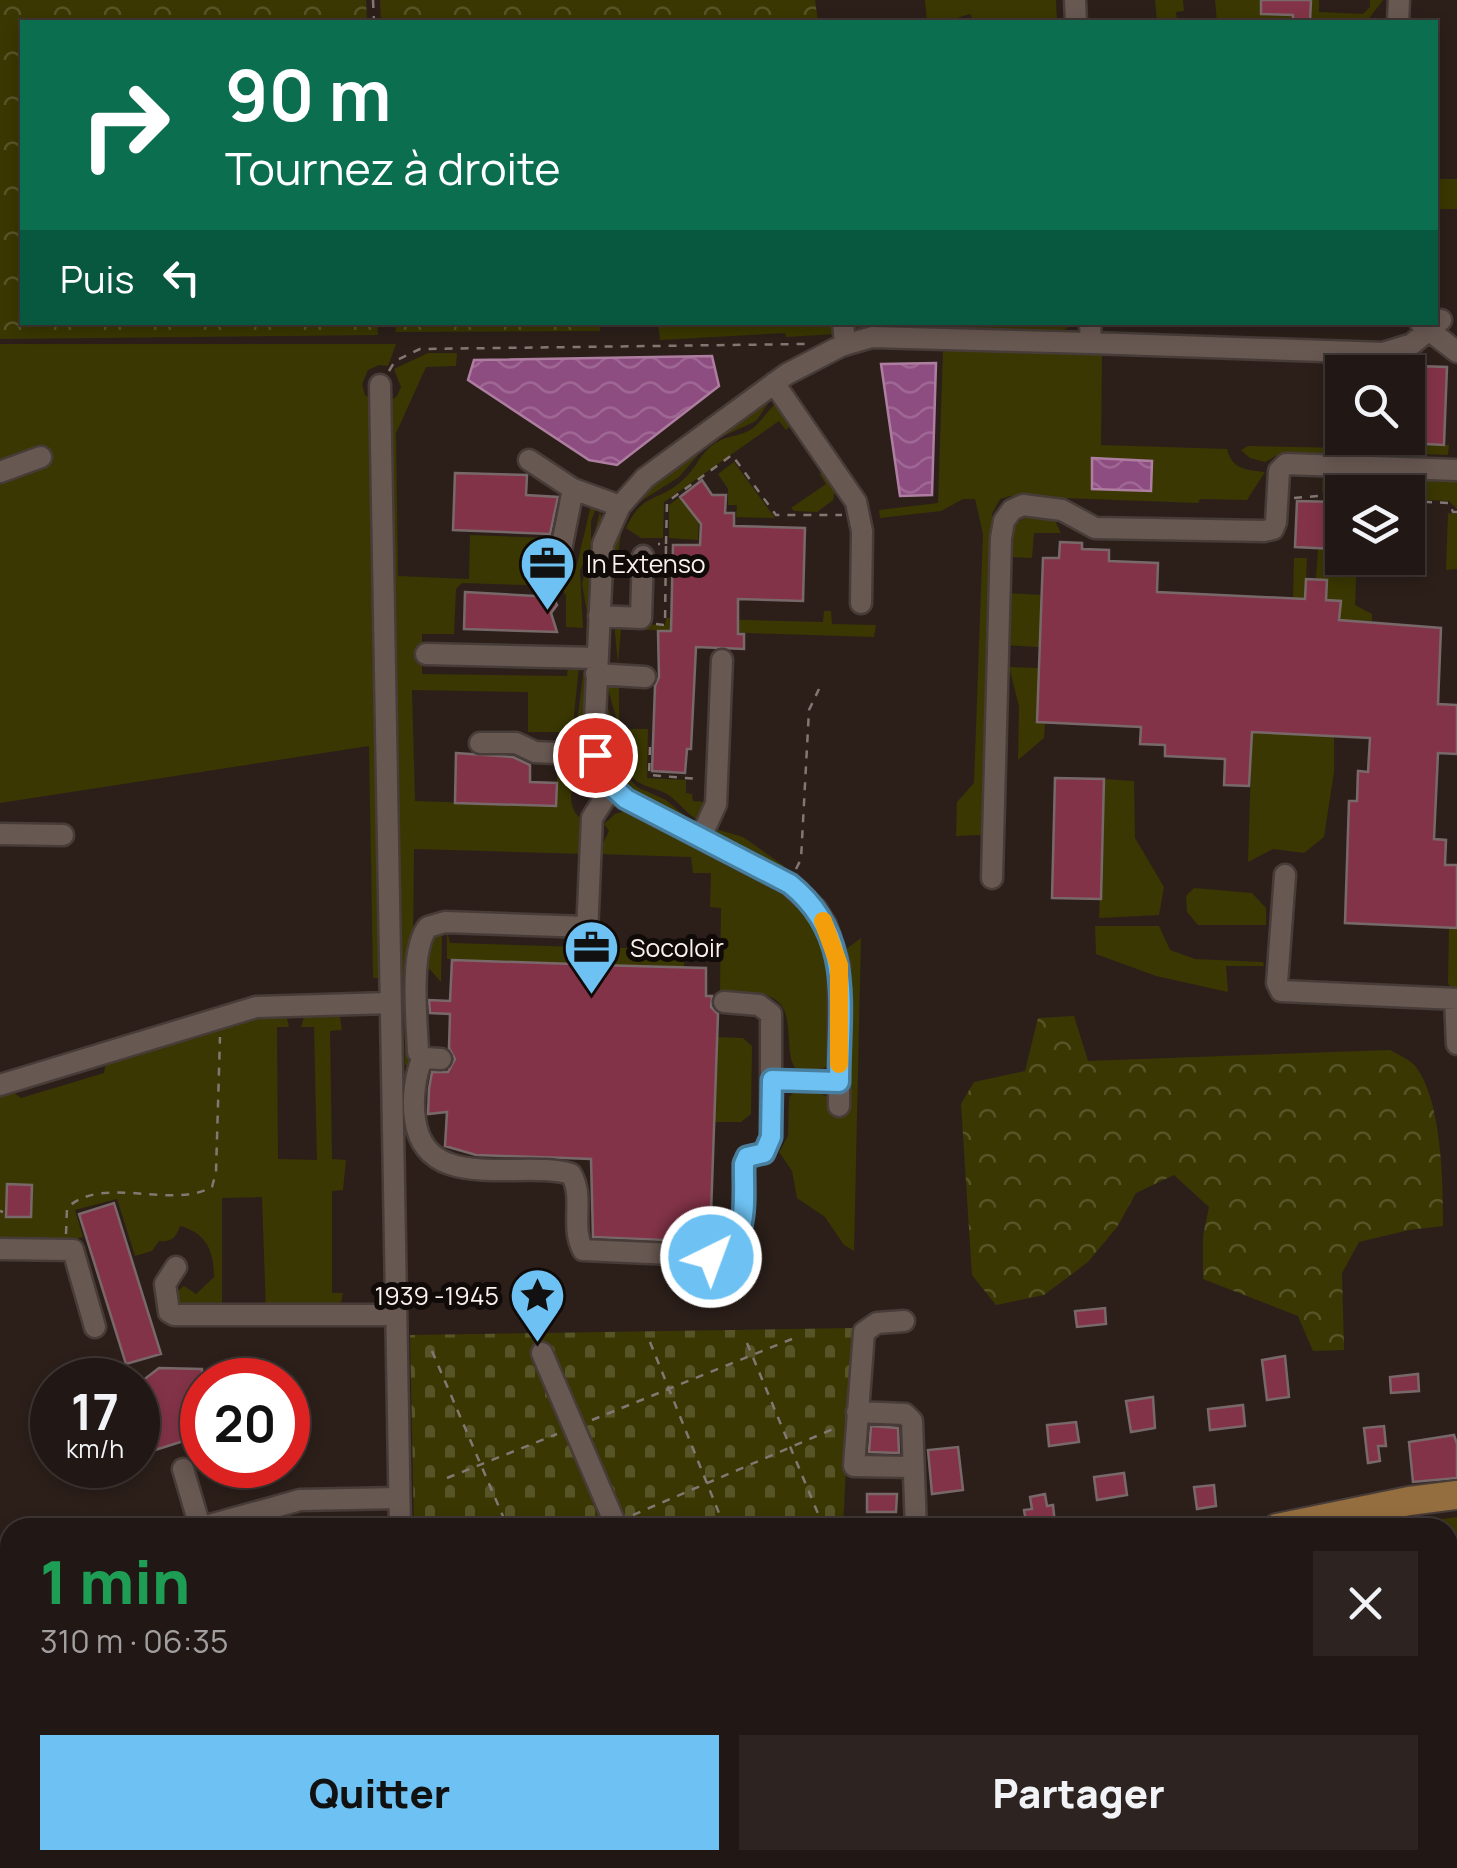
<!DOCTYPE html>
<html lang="fr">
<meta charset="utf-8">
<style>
:root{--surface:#211714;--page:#2d2422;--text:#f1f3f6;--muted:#a29fa0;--line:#3e3634;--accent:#6ec2f3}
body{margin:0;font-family:Manrope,sans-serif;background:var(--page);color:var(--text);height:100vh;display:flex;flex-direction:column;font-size:38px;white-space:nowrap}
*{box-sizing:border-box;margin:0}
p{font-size:32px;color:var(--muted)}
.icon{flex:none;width:55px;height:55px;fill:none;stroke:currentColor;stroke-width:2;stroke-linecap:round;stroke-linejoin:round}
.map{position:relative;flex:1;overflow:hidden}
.details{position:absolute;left:0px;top:1518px;width:1458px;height:352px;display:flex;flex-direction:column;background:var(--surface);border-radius:30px 30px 0 0;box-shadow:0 5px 15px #0003,0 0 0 2px var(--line)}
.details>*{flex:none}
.top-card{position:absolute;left:20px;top:20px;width:1418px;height:305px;border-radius:0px;box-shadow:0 5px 15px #0003,0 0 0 2px var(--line);background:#0b6e4f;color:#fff;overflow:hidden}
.controls{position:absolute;left:1325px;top:355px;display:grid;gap:20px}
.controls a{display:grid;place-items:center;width:100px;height:100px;border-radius:0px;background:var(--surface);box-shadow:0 5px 15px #0003,0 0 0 2px var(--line);font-size:50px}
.speed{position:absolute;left:30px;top:1358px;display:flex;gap:20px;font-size:50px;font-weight:700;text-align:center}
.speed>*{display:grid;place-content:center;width:130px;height:130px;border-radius:50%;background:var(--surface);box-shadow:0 5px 15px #0003,0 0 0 2px var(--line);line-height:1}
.speed small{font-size:25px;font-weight:400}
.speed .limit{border:15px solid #d22;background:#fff;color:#111}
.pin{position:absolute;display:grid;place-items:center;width:85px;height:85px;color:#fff;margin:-42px;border:5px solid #fff;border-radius:50%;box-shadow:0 2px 10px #0007}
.me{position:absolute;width:110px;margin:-55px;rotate:42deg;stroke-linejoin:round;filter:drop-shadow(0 0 8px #0008)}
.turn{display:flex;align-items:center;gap:35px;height:210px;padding:0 40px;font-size:45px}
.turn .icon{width:130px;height:130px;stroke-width:2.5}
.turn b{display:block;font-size:70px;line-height:85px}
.then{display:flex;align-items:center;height:95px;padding:0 40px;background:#0003;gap:20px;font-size:38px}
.round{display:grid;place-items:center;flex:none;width:105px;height:105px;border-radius:0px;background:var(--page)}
.head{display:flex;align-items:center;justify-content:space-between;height:170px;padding:0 40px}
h1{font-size:60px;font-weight:800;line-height:75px;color:#1e9e55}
.action{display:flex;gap:20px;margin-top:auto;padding:20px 40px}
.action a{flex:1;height:115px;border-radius:0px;background:var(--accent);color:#111;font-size:40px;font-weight:800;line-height:115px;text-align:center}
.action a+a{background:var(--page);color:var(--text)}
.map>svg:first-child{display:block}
.grass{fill:#3a3702}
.forest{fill:url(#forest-crowns)}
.cemetery{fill:url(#cemetery-stones)}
.water{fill:url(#water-waves);stroke:#ae7ea1;stroke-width:2.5}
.building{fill:#833347;stroke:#79686a;stroke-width:2.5}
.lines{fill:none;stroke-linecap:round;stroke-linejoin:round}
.minor-casing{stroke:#473c38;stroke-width:25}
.major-casing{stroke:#473c38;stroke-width:32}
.path{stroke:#827772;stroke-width:2.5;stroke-dasharray:8 8;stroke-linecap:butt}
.minor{stroke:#685852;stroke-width:20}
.major{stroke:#946e3e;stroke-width:28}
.route-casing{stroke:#487e9e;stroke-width:25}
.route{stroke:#6ec2f3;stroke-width:18}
.slow{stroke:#f59e0b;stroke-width:18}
.labels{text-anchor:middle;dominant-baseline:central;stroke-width:10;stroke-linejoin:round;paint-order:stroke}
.poi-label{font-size:25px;fill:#faf0ec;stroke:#100a08;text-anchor:start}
</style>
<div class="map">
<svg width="1457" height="1868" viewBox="0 0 1457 1868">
<defs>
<pattern id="forest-crowns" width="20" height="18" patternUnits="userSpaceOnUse" patternTransform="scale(2.5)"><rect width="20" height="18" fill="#3a3702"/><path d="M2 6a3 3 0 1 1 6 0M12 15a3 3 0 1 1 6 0" fill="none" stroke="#575427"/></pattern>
<pattern id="cemetery-stones" width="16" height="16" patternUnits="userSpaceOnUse" patternTransform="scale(2.5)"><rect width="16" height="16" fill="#3a3702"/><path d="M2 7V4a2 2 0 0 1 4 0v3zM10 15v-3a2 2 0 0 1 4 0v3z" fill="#575427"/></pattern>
<pattern id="water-waves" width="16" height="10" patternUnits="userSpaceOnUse" patternTransform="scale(2.5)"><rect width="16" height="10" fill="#8e4d81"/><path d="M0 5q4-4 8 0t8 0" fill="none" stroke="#9f6793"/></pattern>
</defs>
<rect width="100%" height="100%" fill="#2c1f1a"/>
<path class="grass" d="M925 0H1056L1057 22H974L970 14 944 22H927Z
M1155 0H1183L1184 11 1176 12 1177 22H1157Z
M1215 0H1261L1292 15 1293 21 1310 22 1312 0H1319V12L1363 14 1370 7V0H1383L1367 21 1348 22H1217Z
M1435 179H1457V209H1435Z
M860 322H1032L1033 325 1061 326 1074 323 1061 332 852 328Z
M658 323H834L835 334 786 337 785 333 660 340Z
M0 344H396L388 366 379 365 368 370 362 384 365 395 377 404 385 978H373L369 746 0 803Z
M943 350 1102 355 1101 445 1227 449C1232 469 1245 470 1265 472L1247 500 1200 499 1198 503 1010 496 1000 499 992 514 981 835 956 836 957 802 974 783 983 534 975 499H963L941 511 880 518 879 510 938 503Z
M428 353H457L456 366 426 367 396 433 398 576 469 579 470 535 548 538 547 569H576L592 501 597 506 591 521V545L580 571 583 628 566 627V595L558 586 462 583 456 589 454 634H422V674L567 676 568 666 579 667 574 715 579 745 565 746V732H528V692L412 690 415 801 556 806 557 774 563 775 564 761 579 764C573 784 563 806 583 820V854L414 849 412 1052 416 1065H405L404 978 396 977 386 404 397 396 401 387 394 369Z
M769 402 756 421 717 439 704 448 679 477 633 506 622 527 611 602 608 600C609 577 608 553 617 531 637 482 718 435 761 403Z
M774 405 780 407 793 423 786 430 779 421 664 502 663 538H641L626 528C643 491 659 503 684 479 696 468 701 452 715 443 726 436 741 436 752 429 760 423 767 412 774 405Z
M1344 438H1405V443L1449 445 1448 455 1344 451 1343 456H1276L1265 462 1250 458 1241 450 1248 446 1343 448Z
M734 462 775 518 736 517 737 505H728V489L718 474Z
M819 473 828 475 836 486 833 500 817 512 794 511 791 508 826 484Z
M1323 473 1355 474 1360 481V492L1337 490 1322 493Z
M1391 475 1457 478V509L1449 501 1408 499V492H1388L1386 480Z
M1339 496 1342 497V558H1357L1355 605 1372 614V621L1339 620 1340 601 1325 600 1316 580 1318 549 1334 548 1337 503 1321 501Z
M680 497 699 521 698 540 669 538V505Z
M600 511 603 525 590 640 586 639 587 612 582 584Z
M1448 513 1457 514V569L1446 570Z
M1031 514 1052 515 1061 533H1034L1032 558 1013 557 1010 584H1005L1012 526Z
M1294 558H1307L1305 599 1293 598Z
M1005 593 1042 595 1040 647 1003 645Z
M824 611H831L832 624 876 625 874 637 621 629 618 664 614 623 665 625 666 618H671L823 622Z
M584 667 589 668 586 739 583 742 578 715Z
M1009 667 1039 668 1037 722 1045 723 1044 738 1018 760 1019 706Z
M608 684H619V729H648L647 778 686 780V793L692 794 693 801 704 802 709 808 700 821C687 815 681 804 670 796 659 788 644 788 634 779 616 763 621 751 619 730 617 714 609 700 608 684Z
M604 696 611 717 616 764 637 787 666 800 693 823C623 789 604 778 604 696Z
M1252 732 1334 737V772L1324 837 1304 853 1273 849 1248 862Z
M1104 779 1134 781 1135 838 1164 887 1159 915 1099 918Z
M625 811 635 812 778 885 806 911 818 931 833 968V1060C825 1068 818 1074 806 1073 780 1072 796 1024 781 1005 769 989 738 993 720 991L721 908 710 907 711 873H693L691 857 598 854 609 831 604 824 615 814Z
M712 828 743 837 784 866 782 868 711 831Z
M1194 888 1252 893 1266 908V925H1198L1187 912 1186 896Z
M1095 926H1159L1170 950 1195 959 1263 962 1264 966H1226L1228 992 1156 976 1096 954Z
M1449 928H1457V994L1448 984Z
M442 931 441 982 425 964 432 938Z
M447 931 450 943 579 947 577 964 447 959Z
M861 938 854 1251 844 1245 825 1217 797 1198 792 1171 779 1152 788 1136 789 1097 797 1090 820 1093 849 1109V978L845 950Z
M593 947 685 950 684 968 593 965Z
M276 1013 286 1014 289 1027H277L278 1159 317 1160 314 1027H301L305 1014H336L340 1017 342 1030 330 1031 332 1159 346 1160 343 1190 332 1191V1293H343L340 1308 266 1311 262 1197 222 1198V1307L186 1308 175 1305V1293L184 1286 196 1294 214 1277C214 1252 207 1233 180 1226 176 1238 172 1242 159 1241L152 1251 135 1256 117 1199 75 1210 83 1237 61 1243 0 1240V1097L13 1092 21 1098 104 1073 106 1062Z
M717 1037 743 1038 752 1046 751 1114 741 1122H714Z
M1457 1517V1561H1448V1528L1383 1527Z
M45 1860H186L165 1868H48Z
M311 1860H430L431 1868H292Z"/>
<path class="forest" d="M0 0H366L367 22H22V322H377L378 335 0 339Z
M380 0H815L818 22H381Z
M599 322 600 331 396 332 395 323Z
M1074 1016 1088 1061 1390 1050C1398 1055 1410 1059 1416 1067 1442 1102 1443 1182 1443 1226L1409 1230 1359 1242 1342 1273 1344 1350 1313 1351 1298 1316 1203 1279V1236L1209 1207 1174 1175 1136 1193 1117 1227 1088 1262 1044 1295 996 1305 972 1275 961 1104 974 1082 1025 1071 1038 1018Z"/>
<path class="cemetery" d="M853 1328 843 1527H414L410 1335Z"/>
<path class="water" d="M712 356 719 386 617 465 589 460 468 380 474 360Z
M936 363 932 495 900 496 881 364Z
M1092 458 1152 461 1151 491 1092 489Z"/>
<path class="building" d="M1261 0H1311L1310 22 1293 21V15L1261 14Z
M1417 366 1447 367 1444 445 1408 443V386L1416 394Z
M455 473 527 475 526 495 558 497 550 534 453 530Z
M702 480 712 495H726L725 513H734V526L805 528 803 601 738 599V634H744V649L696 647 691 749H687L685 773 652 771 655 686 659 677 658 631H671L673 545H700L701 524 680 497Z
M1297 501 1337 502 1334 549 1295 547Z
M1060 542 1082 543V549L1109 550V561L1158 563 1157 592 1305 599 1306 579 1327 580 1326 600 1341 601 1339 620 1441 628 1438 704 1457 705V754L1438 753 1434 839 1446 840 1445 865H1457V928L1345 923 1349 801H1357L1358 771 1368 772 1370 738 1252 732 1249 786 1224 785 1225 759 1165 756V745L1140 744 1141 727 1037 722 1043 558H1059Z
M465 592 553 597 557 605 551 613 557 632 464 629Z
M456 753 513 757 530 765V782L557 783 556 806 455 803Z
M1055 778 1104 779 1101 899 1052 898Z
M452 960 574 964 586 971 597 965 706 968V996H712L711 1007 718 1014 710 1242 593 1237 591 1159 476 1155 445 1146 447 1112 428 1114 429 1089 432 1072H448L455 1059 449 1048 450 1014 430 1013 429 1000 450 1001Z
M7 1184 32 1185 31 1217H6Z
M114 1203 161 1354 126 1364 79 1214Z
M1105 1308 1106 1324 1077 1327 1075 1311Z
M1285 1356 1289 1397 1267 1400 1262 1360Z
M159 1368 202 1369V1418L193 1417V1438L152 1451 138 1429V1384Z
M1418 1374 1419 1391 1391 1393 1390 1377Z
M1153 1397 1155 1428 1131 1432 1126 1401Z
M1243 1405 1245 1426 1210 1430 1208 1409Z
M1076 1422 1079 1442 1049 1446 1047 1425Z
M871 1426 898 1428 899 1453 869 1452Z
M1384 1426 1386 1446H1378L1380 1461 1368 1463 1364 1428Z
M1454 1435 1457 1444V1478L1413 1482 1409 1442Z
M958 1447 963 1490 932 1494 928 1450Z
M1124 1473 1127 1495 1097 1500 1094 1477Z
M1214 1485 1216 1506 1197 1509 1194 1487Z
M867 1494H897L896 1512H867Z
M1045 1494 1047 1506 1053 1505 1055 1524 1027 1528 1024 1510 1032 1509 1030 1497Z"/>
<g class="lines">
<defs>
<path id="minor" d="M1075 0 1076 22
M1398 22 1399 0
M843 322 845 345
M1090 322 1091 343 1383 353 1412 344 1441 320
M1421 324 1457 352
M774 383 856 502 862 531 861 603
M380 385 400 1528
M529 460 573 489 620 506
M0 472 41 457
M558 565 573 489
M599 616 641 618 643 556
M426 654 597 658
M596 674 645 677
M480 743H516L535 752 595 755
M0 834 63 835
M701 837 716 804 722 660
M1285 875 1277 983 1281 991 1457 999
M992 878 1001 538 1004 521 1012 510 1023 505 1062 510 1095 528 1264 531 1273 529 1276 522 1279 471 1286 464 1457 470
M586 957 592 818 611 788
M1455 999 1457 1044
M423 1057C415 1075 412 1100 415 1119 425 1195 521 1159 571 1174 585 1198 570 1226 583 1250L717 1256C751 1241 743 1195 744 1163L747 1157 764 1153 771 1137V1014L759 1005 724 1002
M441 1059 425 1058 418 1052C417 1023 409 949 428 927L445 922 587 927
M772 1080 839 1082
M0 1085 256 1007 389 1003
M839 1106V965L826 925 816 909 789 884 625 799C604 783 596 768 594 741L603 544 620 506 645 478 787 374 841 346 872 337 1091 343
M0 1249 73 1250 95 1327
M176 1267 165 1284 169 1312 174 1315H395
M904 1321 877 1323 864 1332 854 1466 913 1467
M542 1353 617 1528
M857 1412 905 1414 912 1421 916 1528
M183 1469 200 1527
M199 1528 300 1500 399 1498
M0 1589 10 1586
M0 1767 10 1799
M29 1860 31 1868
M440 1860V1868
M1125 1860V1868
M1150 1860 1151 1868"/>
<path id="major" d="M1277 1528 1409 1501 1457 1495
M188 1868 207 1860
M232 1868 251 1860"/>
</defs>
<use href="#minor" class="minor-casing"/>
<use href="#major" class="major-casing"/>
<path class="path" d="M373 0 374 22
M389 371 395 361 420 349 806 344
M1294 498 1342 494
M1408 501 1449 503 1453 512H1457
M666 544 667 502 732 455 776 515H842
M656 624 665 625 666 544H658
M650 747 649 775 698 779
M796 869 801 859 809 710 819 689
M0 1211 3 1212
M66 1234 67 1208C103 1174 170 1210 212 1187L216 1172 220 1037
M650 1342 725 1528
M747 1343 824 1528
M432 1351 508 1528
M592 1420 792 1339
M447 1478 557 1434
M633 1515 833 1429
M278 1868 295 1860"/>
<use href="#minor" class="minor"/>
<use href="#major" class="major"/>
</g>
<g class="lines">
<defs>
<path id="route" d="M595 755 604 779 626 799 790 884C855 936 839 1008 839 1082L772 1080 771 1137 764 1153 747 1157 744 1164C743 1196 752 1248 711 1257"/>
</defs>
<use href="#route" class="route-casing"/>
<use href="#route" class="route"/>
<path class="slow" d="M823 921 839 965V1064"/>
</g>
<defs>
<symbol id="office-pin" viewBox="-11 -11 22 30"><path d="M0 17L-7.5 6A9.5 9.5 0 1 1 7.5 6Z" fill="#6ec2f3" stroke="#100a08"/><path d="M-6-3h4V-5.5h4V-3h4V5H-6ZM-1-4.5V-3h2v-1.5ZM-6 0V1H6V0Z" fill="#111"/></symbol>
<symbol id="sight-pin" viewBox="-11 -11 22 30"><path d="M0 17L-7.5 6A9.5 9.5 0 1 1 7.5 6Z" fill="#6ec2f3" stroke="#100a08"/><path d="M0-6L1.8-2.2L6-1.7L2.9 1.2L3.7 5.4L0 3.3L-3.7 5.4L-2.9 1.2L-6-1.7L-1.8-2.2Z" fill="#111"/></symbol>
</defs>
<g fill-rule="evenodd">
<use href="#office-pin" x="516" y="532" width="63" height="86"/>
<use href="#office-pin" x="560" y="916" width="63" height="86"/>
<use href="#sight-pin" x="506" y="1264" width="63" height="86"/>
</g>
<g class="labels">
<g class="poi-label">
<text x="586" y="563">In Extenso</text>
<text x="630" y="947">Socoloir</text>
<text x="499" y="1295" text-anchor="end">1939 -1945</text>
</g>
</g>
</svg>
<div class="controls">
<a><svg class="icon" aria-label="search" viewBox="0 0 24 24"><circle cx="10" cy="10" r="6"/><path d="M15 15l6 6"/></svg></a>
<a><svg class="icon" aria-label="layers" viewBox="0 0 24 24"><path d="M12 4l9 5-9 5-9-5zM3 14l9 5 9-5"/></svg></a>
</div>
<div class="speed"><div>17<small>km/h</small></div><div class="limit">20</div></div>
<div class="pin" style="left:595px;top:755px;background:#d93025"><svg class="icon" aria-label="arrive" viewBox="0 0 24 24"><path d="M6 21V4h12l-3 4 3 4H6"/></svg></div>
<svg class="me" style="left:711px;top:1257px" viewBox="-20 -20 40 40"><circle r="17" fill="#6ec2f3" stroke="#fff" stroke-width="3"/><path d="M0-11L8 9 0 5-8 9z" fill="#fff"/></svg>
<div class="top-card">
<div class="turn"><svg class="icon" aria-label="right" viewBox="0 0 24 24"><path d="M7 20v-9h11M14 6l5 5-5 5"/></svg><div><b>90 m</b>Tournez à droite</div></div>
<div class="then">Puis<svg class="icon" aria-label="left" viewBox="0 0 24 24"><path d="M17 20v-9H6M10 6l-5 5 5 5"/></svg></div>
</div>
<section class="details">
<div class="head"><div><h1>1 min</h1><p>310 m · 06:35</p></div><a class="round"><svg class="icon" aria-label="close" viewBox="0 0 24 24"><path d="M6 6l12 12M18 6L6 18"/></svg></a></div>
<div class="action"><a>Quitter</a><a>Partager</a></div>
</section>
</div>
